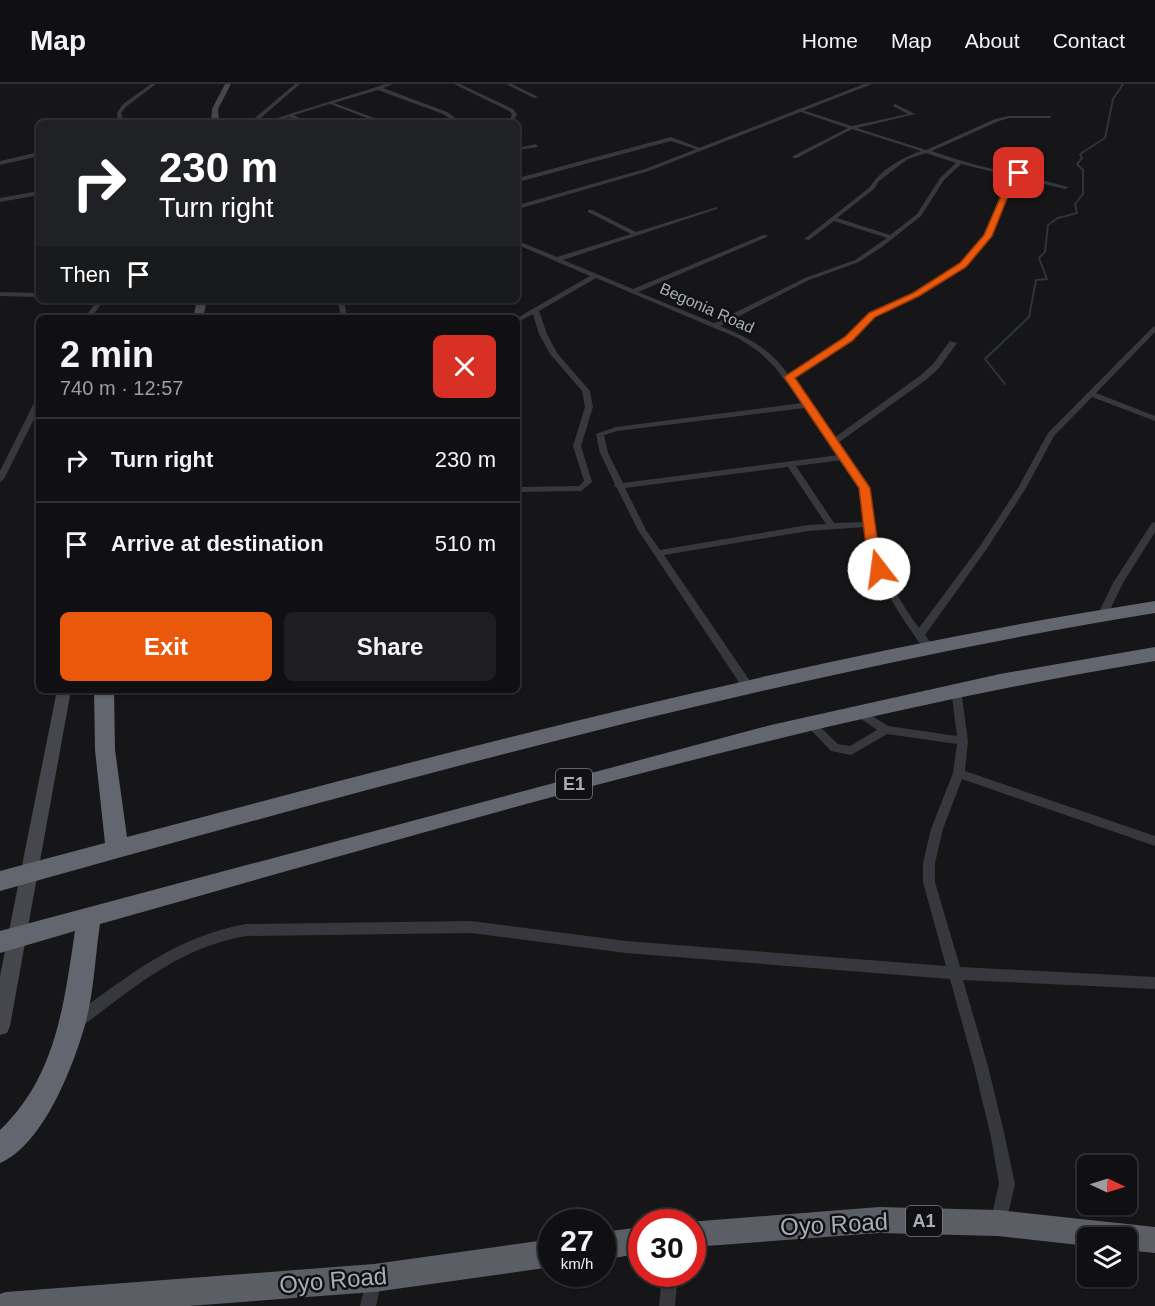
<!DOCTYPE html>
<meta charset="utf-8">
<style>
:root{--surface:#101012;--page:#1e1e20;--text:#f1f3f6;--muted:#9c9d9f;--line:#303032;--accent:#ea580c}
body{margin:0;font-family:Arial,sans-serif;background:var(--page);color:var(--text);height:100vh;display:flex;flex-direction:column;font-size:22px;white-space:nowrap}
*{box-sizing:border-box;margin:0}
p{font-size:20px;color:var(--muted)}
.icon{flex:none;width:33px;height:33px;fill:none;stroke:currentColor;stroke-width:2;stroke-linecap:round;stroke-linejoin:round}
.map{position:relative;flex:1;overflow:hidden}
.side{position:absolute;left:36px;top:231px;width:484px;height:378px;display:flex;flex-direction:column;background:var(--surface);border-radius:9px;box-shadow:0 2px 4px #0004,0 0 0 2px var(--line)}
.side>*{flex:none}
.banner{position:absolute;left:36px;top:36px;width:484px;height:183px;border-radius:9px;box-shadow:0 2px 4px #0004,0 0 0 2px var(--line);background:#202124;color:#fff;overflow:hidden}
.needle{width:39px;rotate:94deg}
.fabs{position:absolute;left:1077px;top:1071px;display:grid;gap:12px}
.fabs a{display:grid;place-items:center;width:60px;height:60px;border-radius:9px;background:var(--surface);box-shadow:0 2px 4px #0004,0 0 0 2px var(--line);font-size:30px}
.speed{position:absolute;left:538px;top:1125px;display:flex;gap:12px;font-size:30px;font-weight:700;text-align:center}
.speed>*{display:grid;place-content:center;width:78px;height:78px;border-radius:50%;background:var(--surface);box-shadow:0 2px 4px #0004,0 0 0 2px var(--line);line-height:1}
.speed small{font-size:15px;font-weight:400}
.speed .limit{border:9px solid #d22;background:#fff;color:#111}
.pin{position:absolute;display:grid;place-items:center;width:51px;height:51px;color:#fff;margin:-26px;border-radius:12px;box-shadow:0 3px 9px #0006}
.me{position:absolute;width:66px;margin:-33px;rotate:345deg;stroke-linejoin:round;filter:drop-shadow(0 0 4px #0008)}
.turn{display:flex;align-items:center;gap:21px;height:126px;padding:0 24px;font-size:27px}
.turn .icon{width:78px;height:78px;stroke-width:2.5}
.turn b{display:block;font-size:42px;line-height:51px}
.then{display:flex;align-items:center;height:57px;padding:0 24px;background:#0003;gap:12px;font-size:22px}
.round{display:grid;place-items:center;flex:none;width:63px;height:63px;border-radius:9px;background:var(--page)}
.headline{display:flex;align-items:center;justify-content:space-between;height:102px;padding:0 24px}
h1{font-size:36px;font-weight:600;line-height:45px}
.cta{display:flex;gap:12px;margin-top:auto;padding:12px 24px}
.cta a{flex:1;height:69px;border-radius:9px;background:var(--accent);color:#fff;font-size:24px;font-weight:600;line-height:69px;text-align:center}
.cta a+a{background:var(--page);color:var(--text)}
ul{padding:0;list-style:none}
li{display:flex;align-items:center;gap:18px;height:84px;padding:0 24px;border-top:2px solid var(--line)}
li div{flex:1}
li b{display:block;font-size:22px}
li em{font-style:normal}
header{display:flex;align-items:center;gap:36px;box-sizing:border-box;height:84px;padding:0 30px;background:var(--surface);border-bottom:2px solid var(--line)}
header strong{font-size:28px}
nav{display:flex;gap:33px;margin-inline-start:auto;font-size:21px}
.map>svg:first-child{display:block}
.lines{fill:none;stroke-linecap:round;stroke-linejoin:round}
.stream{stroke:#2c353c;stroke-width:2}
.minor{fill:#37383d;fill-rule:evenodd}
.tertiary{fill:#37383d;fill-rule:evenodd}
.secondary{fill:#45474d;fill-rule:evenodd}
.trunk{fill:#5b5e65;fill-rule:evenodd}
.motorway{fill:#63666e;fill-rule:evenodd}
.route{fill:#ea580c;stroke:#983908;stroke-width:1.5}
.labels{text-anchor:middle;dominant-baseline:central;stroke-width:5;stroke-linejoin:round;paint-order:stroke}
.far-street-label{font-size:16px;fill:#a8adb8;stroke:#111113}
.shield{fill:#111113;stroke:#7b7e86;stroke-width:1.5}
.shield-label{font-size:18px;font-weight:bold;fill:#a8adb8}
.near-street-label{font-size:24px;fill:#a8adb8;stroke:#111113}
</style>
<header>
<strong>Map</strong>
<nav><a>Home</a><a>Map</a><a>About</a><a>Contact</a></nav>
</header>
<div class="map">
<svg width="1155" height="1222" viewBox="0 0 1155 1222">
<rect width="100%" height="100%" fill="#161618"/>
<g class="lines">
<path class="stream" d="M1005 300 985 275 1029 233 1036 196 1047 195 1039 174 1045 168 1048 141 1058 134 1077 129 1075 120 1083 110V86L1077 80 1082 74 1080 70 1105 54 1113 15 1123 0"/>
<path class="minor" d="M151 0H156L127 22 121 29 124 39H118L117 29 123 20Z
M295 0H300L255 39H249Z
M386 0H393L383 4 447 28 463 39H457L443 30 378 6 334 19 388 39H380L330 20 294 31 309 39H302L289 33 269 39H261Z
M454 0H460L513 25 517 30C514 37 514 39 505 39L510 36 512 30 509 27Z
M506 0H512L538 13 534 14Z
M895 20 915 30 857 44 926 66 995 35 1009 32H1052L1050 34H1009L999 37 932 67C945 72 1006 91 1016 88 1024 85 1027 77 1031 70H1035L1026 87 1019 90 1068 103 1065 105 1015 93 991 152 965 182 918 212 874 232 851 257 791 295 834 354 921 291 933 280 950 257 957 259 939 284 927 295 838 359C847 372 860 384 866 400 873 417 872 436 875 454 882 487 899 517 919 544L980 462 1018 404 1048 349 1153 243 1155 242V248L1096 309 1155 332V337L1092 313 1054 352 1026 404 986 466 925 551 935 564 930 568C922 564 916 554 912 548 890 516 870 483 865 443L808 447 664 471 752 600 753 603 748 607 744 606 638 446 617 404 614 402 615 400 600 369 596 350 616 343 802 319 774 282 758 267 738 254 596 194 539 227 547 250 557 269 590 307 593 323 581 362 592 398 581 407 518 408V403L579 402 584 397 573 362 585 323 582 307 550 270 539 250 533 230 518 238 517 234 590 192 518 161V157L557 173 631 150 588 128V126H592L636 148 717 123V125L563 176 633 205 763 151H767V153L638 208 714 239 805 194 855 176 887 154 834 137 809 156 804 155 870 103C881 85 902 74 921 67L852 45 797 74H793V72L848 44 795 26 799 25 852 42 908 30 893 22ZM926 69 956 79 940 94 917 130 890 151 837 134 874 105 879 97 908 75ZM961 80 1010 92 985 151 961 180 914 210 870 230 845 253 788 290C769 264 749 254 720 242L809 196 859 178 882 163 921 132 944 96ZM805 324 839 371 623 399 608 369 604 351 617 347ZM842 376 859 402 864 438 834 439 796 382ZM788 383 826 440 808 441 660 466 646 446 625 404Z
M671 53 703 65 698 66 671 57 518 98V94Z
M536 60 538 63 518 66V64Z
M39 68V72L0 81V77Z
M39 107V111L0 118V114Z
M0 208 39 209V213L0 212Z
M98 216H104L91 234H84Z
M338 216H344L347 234H341Z
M199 231 212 234H196L197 232Z
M36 315H39V325L4 395 0 398V387Z
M1155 438V448L1123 499 1108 530 1106 532H1100L1098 530 1113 499 1152 439Z
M956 601 961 605 968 657 965 687 1155 752V762L962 695 943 745 935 779V798L960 883 1155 893V905L963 896 988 982 1005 1053 1015 1100 1006 1139 1004 1145 998 1147 992 1145 990 1139 999 1100 991 1053 974 982 950 895 626 869 471 849 246 852C178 864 135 903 81 943L76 945 71 943 69 938 71 933C129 892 174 853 246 840L471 837 626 857 946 882 923 798V779L931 745 953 689 957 660 887 650 851 671 831 667 805 640 806 637H814L838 660 850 662 877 646 857 632 856 629 857 626 861 625 888 642 957 652 951 605Z
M374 1188 380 1190 382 1196 376 1222H360L368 1190Z
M662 1190H678L675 1222H659Z"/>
<path class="tertiary" d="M864 0H872L649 87 518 125V121L645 85Z"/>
<path class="secondary" d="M225 0H231L218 25 219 39H211L212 25Z
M197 216H207L203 234H193Z
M57 606H71L10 942 7 949 0 951V892Z"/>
<path class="trunk" d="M879 1123 998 1126 1155 1143V1169L1126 1166V1154H1088V1162L998 1152 879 1149 693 1163V1138H688Z
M642 1143V1169L603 1176V1148Z
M552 1155V1183L374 1208 189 1222H0V1210L6 1208 374 1180Z"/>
<path class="motorway" d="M1155 517V529C764 593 381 701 0 807V787L105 759 95 666 94 606H114L115 666 127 753C467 663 807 572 1155 517Z
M1155 563V577C797 636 448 742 100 840 95 873 94 909 85 941 73 983 43 1061 0 1079V1046C56 993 64 920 75 847L0 869V847L771 641 1000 590Z"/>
</g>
<path class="route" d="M1019 87 1022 89 1016 92 992 152 966 183 919 212 875 233 852 257 795 294 870 404 877 454 885 485 883 488H875L865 454 859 404 784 293 845 253 869 229 913 209 960 179 984 151 1010 91Z"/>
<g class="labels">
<g class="far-street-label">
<text transform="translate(707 224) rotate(24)">Begonia Road</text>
</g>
<g class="shield">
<rect x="556" y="685" width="36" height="30" rx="4.5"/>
<rect x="906" y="1122" width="36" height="30" rx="4.5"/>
</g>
<g class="shield-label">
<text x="574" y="700">E1</text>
<text x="924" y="1137">A1</text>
</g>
<g class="near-street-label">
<text transform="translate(834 1140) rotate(-3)">Oyo Road</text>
<text transform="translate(333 1196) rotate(-5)">Oyo Road</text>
</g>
</g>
</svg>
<div class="fabs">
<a><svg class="needle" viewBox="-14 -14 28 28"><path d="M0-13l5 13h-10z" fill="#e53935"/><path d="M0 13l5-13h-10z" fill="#9c9d9f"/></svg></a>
<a><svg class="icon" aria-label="layers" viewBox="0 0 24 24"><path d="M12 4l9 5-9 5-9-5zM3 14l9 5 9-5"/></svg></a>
</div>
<div class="speed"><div>27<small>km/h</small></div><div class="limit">30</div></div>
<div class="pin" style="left:1019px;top:89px;background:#d93025"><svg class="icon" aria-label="arrive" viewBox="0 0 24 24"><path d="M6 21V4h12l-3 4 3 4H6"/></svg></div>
<svg class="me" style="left:879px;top:485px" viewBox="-20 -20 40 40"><circle r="19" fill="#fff"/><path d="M0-13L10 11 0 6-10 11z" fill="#ea580c"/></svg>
<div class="banner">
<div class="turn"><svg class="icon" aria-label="right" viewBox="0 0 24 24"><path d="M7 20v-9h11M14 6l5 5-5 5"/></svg><div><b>230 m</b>Turn right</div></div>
<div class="then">Then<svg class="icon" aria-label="arrive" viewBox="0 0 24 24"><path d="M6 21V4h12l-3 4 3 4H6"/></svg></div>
</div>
<section class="side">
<div class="headline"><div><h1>2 min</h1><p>740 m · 12:57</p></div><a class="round" style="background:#d93025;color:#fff"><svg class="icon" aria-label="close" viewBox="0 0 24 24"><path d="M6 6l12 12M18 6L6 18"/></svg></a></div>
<ul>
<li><svg class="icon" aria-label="right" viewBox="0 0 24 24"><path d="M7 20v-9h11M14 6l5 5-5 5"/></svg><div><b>Turn right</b></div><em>230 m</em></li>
<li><svg class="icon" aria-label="arrive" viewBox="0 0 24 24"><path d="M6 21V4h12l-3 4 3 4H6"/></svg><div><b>Arrive at destination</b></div><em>510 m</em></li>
</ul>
<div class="cta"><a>Exit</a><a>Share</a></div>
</section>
</div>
